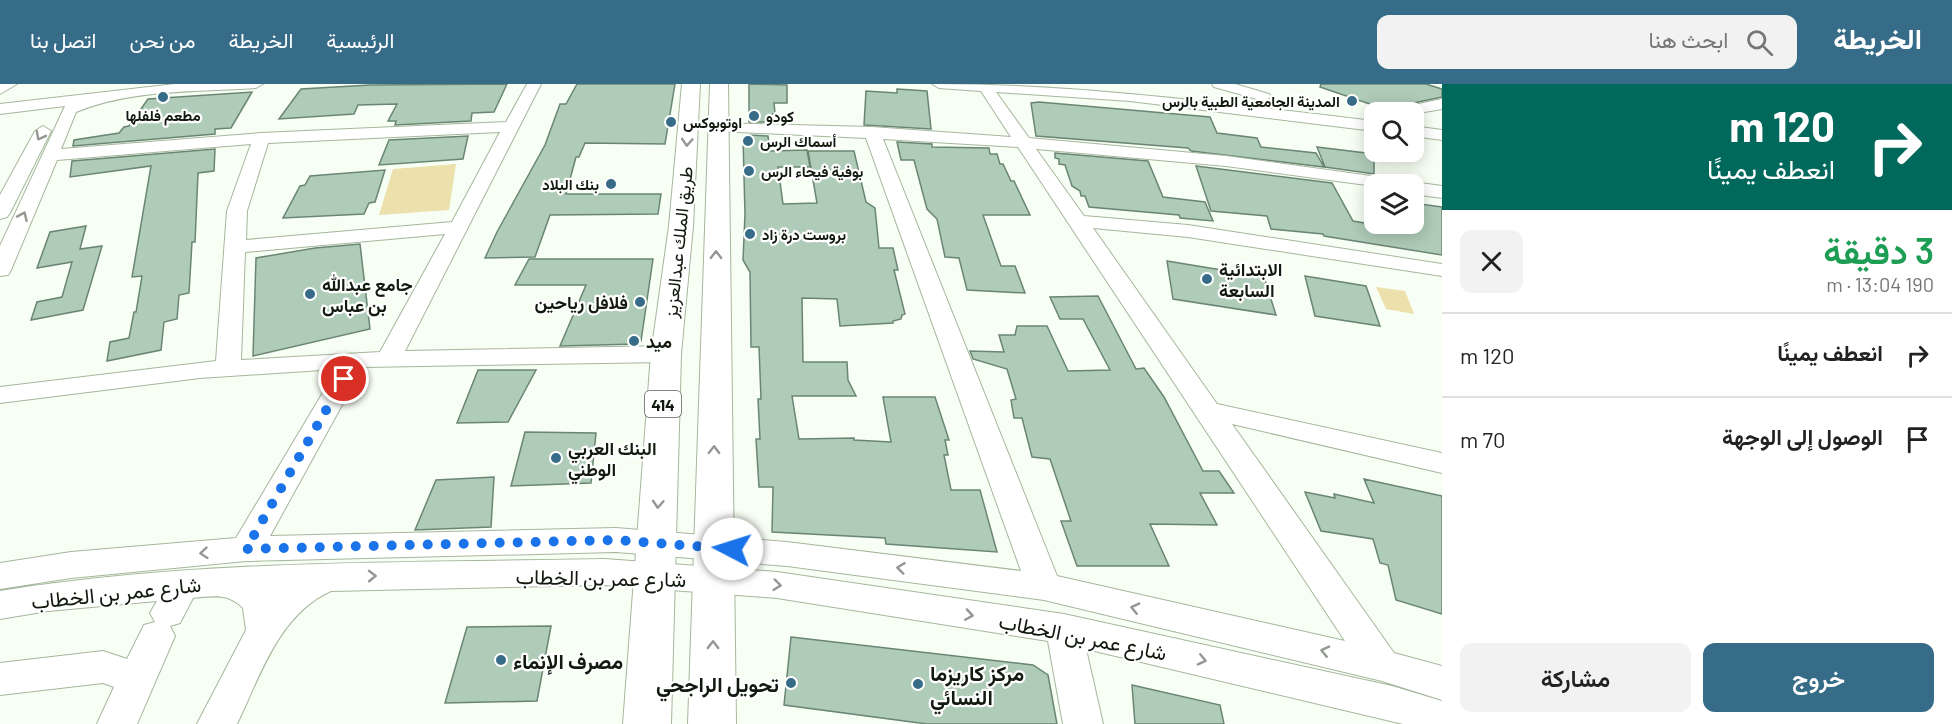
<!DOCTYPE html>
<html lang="ar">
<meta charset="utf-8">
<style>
:root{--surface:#fff;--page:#f2f2f2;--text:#222;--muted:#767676;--line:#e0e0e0;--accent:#376c88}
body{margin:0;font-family:Barlow,Vazirmatn,sans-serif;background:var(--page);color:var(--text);direction:rtl;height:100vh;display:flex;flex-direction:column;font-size:22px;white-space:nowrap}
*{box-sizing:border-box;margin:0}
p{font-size:20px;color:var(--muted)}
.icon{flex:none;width:33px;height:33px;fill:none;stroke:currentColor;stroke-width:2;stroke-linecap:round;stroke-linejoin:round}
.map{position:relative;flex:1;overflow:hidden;direction:ltr}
.drawer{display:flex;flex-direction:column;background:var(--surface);width:510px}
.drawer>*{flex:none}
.banner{background:#00695c;color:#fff;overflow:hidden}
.buttons{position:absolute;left:1364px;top:18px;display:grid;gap:12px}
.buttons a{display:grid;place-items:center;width:60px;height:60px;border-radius:12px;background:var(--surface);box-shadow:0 3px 15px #0003;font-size:30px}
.pin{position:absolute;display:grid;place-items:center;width:51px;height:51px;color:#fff;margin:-26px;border:3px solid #fff;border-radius:50%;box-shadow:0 2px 6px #0007}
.me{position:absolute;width:66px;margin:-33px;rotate:275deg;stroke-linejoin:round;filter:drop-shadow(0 0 4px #0008)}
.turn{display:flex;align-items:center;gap:21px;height:126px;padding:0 18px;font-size:27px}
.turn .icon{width:78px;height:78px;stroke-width:2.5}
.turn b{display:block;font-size:42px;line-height:51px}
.round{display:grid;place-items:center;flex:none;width:63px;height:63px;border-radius:12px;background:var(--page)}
.headline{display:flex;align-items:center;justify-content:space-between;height:102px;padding:0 18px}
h1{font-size:36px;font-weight:600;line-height:45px;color:#1e9e55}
.primary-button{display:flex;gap:12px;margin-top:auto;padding:12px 18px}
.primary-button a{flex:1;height:69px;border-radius:12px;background:var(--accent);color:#fff;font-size:24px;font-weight:600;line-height:69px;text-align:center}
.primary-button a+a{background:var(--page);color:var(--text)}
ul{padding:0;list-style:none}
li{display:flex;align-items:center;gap:18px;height:84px;padding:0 18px;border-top:2px solid var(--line)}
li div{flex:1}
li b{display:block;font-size:22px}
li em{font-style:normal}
header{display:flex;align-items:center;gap:36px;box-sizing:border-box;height:84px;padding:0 30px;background:var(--accent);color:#fff}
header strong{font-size:28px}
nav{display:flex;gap:33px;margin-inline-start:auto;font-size:21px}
.search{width:420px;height:54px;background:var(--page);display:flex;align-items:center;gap:15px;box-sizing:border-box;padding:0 21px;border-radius:12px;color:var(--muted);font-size:22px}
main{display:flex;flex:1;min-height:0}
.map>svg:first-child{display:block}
.green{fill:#ece0ac}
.building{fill:#afccb8;stroke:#6a8673;stroke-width:1.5}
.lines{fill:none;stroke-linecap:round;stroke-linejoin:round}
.minor-casing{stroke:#a5b79c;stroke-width:2}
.highway-casing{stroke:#a5b79c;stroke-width:2}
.minor{fill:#fff;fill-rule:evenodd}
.highway{fill:#fff;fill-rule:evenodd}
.oneway{stroke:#949893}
.route{stroke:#1a73e8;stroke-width:10;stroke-dasharray:0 18}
.poi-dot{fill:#376c88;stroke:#fff;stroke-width:2}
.labels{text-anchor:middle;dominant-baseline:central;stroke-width:4.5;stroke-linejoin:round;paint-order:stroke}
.far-poi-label{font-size:15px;font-weight:bold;fill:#12190f;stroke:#fff;text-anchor:start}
.shield{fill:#fff;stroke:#595e57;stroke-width:1.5}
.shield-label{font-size:16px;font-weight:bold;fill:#12190f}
.street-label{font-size:18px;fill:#12190f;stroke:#fff}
.poi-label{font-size:18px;font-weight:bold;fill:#12190f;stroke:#fff;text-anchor:start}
.near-street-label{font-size:21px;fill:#12190f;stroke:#fff}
.near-poi-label{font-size:21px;font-weight:bold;fill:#12190f;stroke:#fff;text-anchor:start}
</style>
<header>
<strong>الخريطة</strong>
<div class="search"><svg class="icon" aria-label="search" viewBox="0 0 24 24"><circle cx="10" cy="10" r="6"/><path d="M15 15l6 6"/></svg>ابحث هنا</div>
<nav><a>الرئيسية</a><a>الخريطة</a><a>من نحن</a><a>اتصل بنا</a></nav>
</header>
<main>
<section class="drawer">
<div class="banner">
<div class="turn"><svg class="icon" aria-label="right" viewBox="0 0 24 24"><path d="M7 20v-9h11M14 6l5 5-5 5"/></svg><div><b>120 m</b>انعطف يمينًا</div></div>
</div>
<div class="headline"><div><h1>3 دقيقة</h1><p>190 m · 13:04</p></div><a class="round"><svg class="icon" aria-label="close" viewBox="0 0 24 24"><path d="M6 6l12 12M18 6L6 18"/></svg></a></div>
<ul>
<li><svg class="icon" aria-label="right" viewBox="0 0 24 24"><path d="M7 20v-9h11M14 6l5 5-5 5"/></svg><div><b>انعطف يمينًا</b></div><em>120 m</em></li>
<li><svg class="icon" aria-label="arrive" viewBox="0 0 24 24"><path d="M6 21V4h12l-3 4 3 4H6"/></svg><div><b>الوصول إلى الوجهة</b></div><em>70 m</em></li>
</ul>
<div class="primary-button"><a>خروج</a><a>مشاركة</a></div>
</section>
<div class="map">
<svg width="1442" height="640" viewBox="0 0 1442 640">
<rect width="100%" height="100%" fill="#f7fef3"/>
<path class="green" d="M456 80 449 126 379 131 393 85Z
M1376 203 1405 207 1414 230 1386 225Z"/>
<path class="building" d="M507 0 494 28 472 29 471 37 395 41 396 37H388L397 20 358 21 354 30 279 35 301 5 370 1Z
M577 0H675L665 60 585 59 579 73H576L566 110H661L658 130 550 131 535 173 485 174 497 148 545 61 560 20H566Z
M749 0 787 1V19H774L775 29 765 34 766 38H749Z
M1321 0H1426L1442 5V13L1395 23 1390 27 1320 3Z
M897 5 927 7 931 45 864 41 866 7 897 9Z
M252 8 231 44 215 45V50L73 62 74 56 119 49 124 43 129 42 148 15Z
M1039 18 1210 33 1217 49 1257 54 1261 63 1316 69 1324 83 1191 67 1188 64 1036 52 1031 19Z
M749 51 768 52 770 67 807 66 810 83H778L783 120 817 119 808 67H854L866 118 875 124 879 164H893L898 186H894L905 230 902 231 901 235 893 237V239L840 242 837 215 802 214 803 278H847L848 296 856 312H792L799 355 854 354V356L891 358 883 313H935L949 356H945L948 371H944L951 406H980L997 468 886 460 885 454 772 448 773 403H759L756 355H760L758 315H761L759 263H751L750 188 743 176 745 130 743 54H749Z
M468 52 463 75 379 81 389 56Z
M897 58 932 60V63L989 64 990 70H997L1000 80H1003L1011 97H1014L1030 131H983L1001 182H1015L1025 209 967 206 959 174 945 173 937 135 927 125 914 76H901Z
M1317 63 1374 70V90L1325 83Z
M215 65 214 87 198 89 195 158H192L189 209 179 211 177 235 164 238 161 266 107 277 110 258 129 254 134 228H136L142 192 132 193 151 82 70 93 72 77Z
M1055 69 1148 77 1163 113 1205 118 1213 137 1180 134 1179 131 1089 123 1085 112H1081L1080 107 1072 102 1065 81 1059 80V75L1055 74Z
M1196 82 1332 99 1353 137 1413 147V119L1442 123V171L1324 152 1323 150 1271 145 1267 132 1211 127Z
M385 86 375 118 369 119 364 130 283 134 300 102 305 101 310 92Z
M86 142 80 165 102 162 83 226 31 236 37 218 62 213 72 178 37 184 50 148Z
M360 160 370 245 253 272 256 174 315 164Z
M529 175H653L641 257 637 260 560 262 586 201H515Z
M1167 177 1264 193 1276 231 1173 215Z
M1305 192 1366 202 1380 242 1315 232Z
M1098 212 1136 285 1144 284 1164 313 1203 387H1219L1234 409H1200L1217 441 1150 440 1169 482H1077L1061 437H1071L1050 375 1032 373 1022 334H1014L1011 316 1016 315 1007 285 973 275 970 267 1004 268 999 251H1015L1017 242H1047L1068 287 1110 286 1083 235H1060L1050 213Z
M478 286H536L508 338 457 339Z
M525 348 596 349 591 399 511 402Z
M494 393 491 443 415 446 436 396Z
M1364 395 1442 412V530L1396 516 1388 481 1380 479 1373 455 1321 447 1305 408 1335 414 1334 410 1374 419Z
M551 542 537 617 445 619 467 543Z
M791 553 1033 581 1048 591 1057 640H927L784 621Z
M1132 601 1220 621 1224 640H1135Z"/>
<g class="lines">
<defs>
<path id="minor" d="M0 0H17L0 10Z
M175 0H263L256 4C197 8 132 5 76 28L61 65 261 49 506 38 527 0H541L405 267 666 262 675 265 679 270 675 275 666 278 363 283 270 452 616 444 787 458 1021 487 866 54 718 47 710 42 712 39 872 43 1011 53 981 7 939 4 932 0C1080 0 1227 20 1374 37V47L1130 17 996 8 1029 54 1226 72 1400 96 1403 100H1374V102L1226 82 1036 65 1084 132 1188 141 1442 180V192L1188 153 1093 144 1217 320 1442 369V389L1232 340 1394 569 1442 582V616L1382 597 1044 516 787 482 616 468 246 477 71 494 0 505V479L71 468 236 454 337 285 200 294 0 319V303L216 277 227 127 251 60 57 76 11 186 8 191 0 192V162L65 22 0 30V20ZM500 48 452 138 246 156 247 127 268 59ZM883 55 1018 63 1345 557 1057 492ZM445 150 380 268 241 276 245 168Z
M1212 0H1235L1269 10 1271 13 1264 17 1214 3Z
M1442 15V25L1413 30 1392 28 1395 25Z
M43 42 51 47 10 129 7 133 0 135V111L35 47Z
M1413 42 1442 46V56L1413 52Z
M1413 98 1442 102V114L1413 110V100H1406Z
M605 475 777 488 1064 530 1392 602 1442 617V640H1403L1086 565 1103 640H1063L1048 557 777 514 605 501 331 507C279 530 260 592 237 640H197L246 546 243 524C228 509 213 512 193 514L180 539 170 542 175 552 137 640H97L114 603 103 599 0 611V579L103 567 127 575 144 541 155 538 150 529 157 517 48 527 0 535V507C199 475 404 479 605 475Z"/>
<path id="highway" d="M682 0H700L693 142 681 270 671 640H623L651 270 669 142Z
M710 0H728L736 640H688Z"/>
</defs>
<use href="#minor" class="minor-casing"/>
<use href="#highway" class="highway-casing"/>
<use href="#minor" class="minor"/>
<use href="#highway" class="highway"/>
</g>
<defs><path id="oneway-chevron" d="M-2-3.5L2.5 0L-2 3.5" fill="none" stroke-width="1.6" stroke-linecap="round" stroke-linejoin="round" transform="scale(1.5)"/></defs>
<g class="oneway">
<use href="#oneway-chevron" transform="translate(40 52) rotate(118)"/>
<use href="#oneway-chevron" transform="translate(687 58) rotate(94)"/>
<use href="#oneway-chevron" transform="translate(23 132) rotate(-66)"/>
<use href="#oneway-chevron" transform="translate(716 171) rotate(-89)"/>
<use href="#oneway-chevron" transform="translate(714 366) rotate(-89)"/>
<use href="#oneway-chevron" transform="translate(658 420) rotate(93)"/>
<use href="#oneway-chevron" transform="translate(204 469) rotate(175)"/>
<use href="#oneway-chevron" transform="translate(901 484) rotate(-173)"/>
<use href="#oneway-chevron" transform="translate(372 492) rotate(-1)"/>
<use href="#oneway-chevron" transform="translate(777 501) rotate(6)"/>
<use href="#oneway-chevron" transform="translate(1135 524) rotate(-167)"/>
<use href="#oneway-chevron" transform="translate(969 531) rotate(9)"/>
<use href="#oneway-chevron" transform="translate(713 561) rotate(-90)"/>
<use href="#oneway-chevron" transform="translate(1325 567) rotate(-167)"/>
<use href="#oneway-chevron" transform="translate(1202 576) rotate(13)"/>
</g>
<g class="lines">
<path class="route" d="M344 295 246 465 616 456 732 465"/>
</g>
<g class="poi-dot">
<circle cx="163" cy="13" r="6"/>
<circle cx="1352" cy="17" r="6"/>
<circle cx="754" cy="32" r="6"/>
<circle cx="671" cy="38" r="6"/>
<circle cx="748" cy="57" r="6"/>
<circle cx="749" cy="87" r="6"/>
<circle cx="611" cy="100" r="6"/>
<circle cx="750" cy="150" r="6"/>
<circle cx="1207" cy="195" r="6"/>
<circle cx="310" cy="210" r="6"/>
<circle cx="640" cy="218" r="6"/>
<circle cx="634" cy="257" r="6"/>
<circle cx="556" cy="374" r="6"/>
<circle cx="501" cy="576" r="6"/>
<circle cx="791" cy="599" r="6"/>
<circle cx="918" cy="600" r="6"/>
</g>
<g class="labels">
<g class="far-poi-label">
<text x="1340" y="17" text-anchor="end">المدينة الجامعية الطبية بالرس</text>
<text x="163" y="31" text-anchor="middle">مطعم فلفلها</text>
<text x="766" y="32">كودو</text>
<text x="683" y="38">اوتوبوكس</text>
<text x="760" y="57">أسماك الرس</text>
<text x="761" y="87">بوفية فيحاء الرس</text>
<text x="599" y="100" text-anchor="end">بنك البلاد</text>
<text x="762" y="150">بروست درة زاد</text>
</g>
<rect class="shield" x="645" y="307" width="36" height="26" rx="4.5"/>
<g class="shield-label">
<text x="663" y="320">414</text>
</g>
<g class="street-label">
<text transform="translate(678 158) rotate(-84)">طريق الملك عبدالعزيز</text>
</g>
<g class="poi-label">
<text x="1219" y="185">الابتدائية<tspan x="1219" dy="21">السابعة</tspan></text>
<text x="322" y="200">جامع عبدالله<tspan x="322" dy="21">بن عباس</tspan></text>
<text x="628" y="218" text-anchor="end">فلافل رياحين</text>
<text x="646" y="257">ميد</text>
<text x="568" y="364">البنك العربي<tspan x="568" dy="21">الوطني</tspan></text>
</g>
<g class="near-street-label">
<text transform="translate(601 493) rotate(1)">شارع عمر بن الخطاب</text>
<text transform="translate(116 508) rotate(-6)">شارع عمر بن الخطاب</text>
<text transform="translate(1083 552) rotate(11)">شارع عمر بن الخطاب</text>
</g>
<g class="near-poi-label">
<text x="513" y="576">مصرف الإنماء</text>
<text x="930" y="588">مركز كاريزما<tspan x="930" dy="24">النسائي</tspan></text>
<text x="779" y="599" text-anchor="end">تحويل الراجحي</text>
</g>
</g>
</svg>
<div class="buttons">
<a><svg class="icon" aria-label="search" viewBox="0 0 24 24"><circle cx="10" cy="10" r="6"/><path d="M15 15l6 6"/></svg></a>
<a><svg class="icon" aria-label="layers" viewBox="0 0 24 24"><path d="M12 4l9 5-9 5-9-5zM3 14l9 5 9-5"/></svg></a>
</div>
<div class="pin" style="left:344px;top:295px;background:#d93025"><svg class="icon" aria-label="arrive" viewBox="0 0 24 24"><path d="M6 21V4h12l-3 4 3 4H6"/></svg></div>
<svg class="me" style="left:732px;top:465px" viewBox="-20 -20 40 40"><circle r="19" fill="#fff"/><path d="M0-13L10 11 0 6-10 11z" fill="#1a73e8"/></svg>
</div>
</main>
